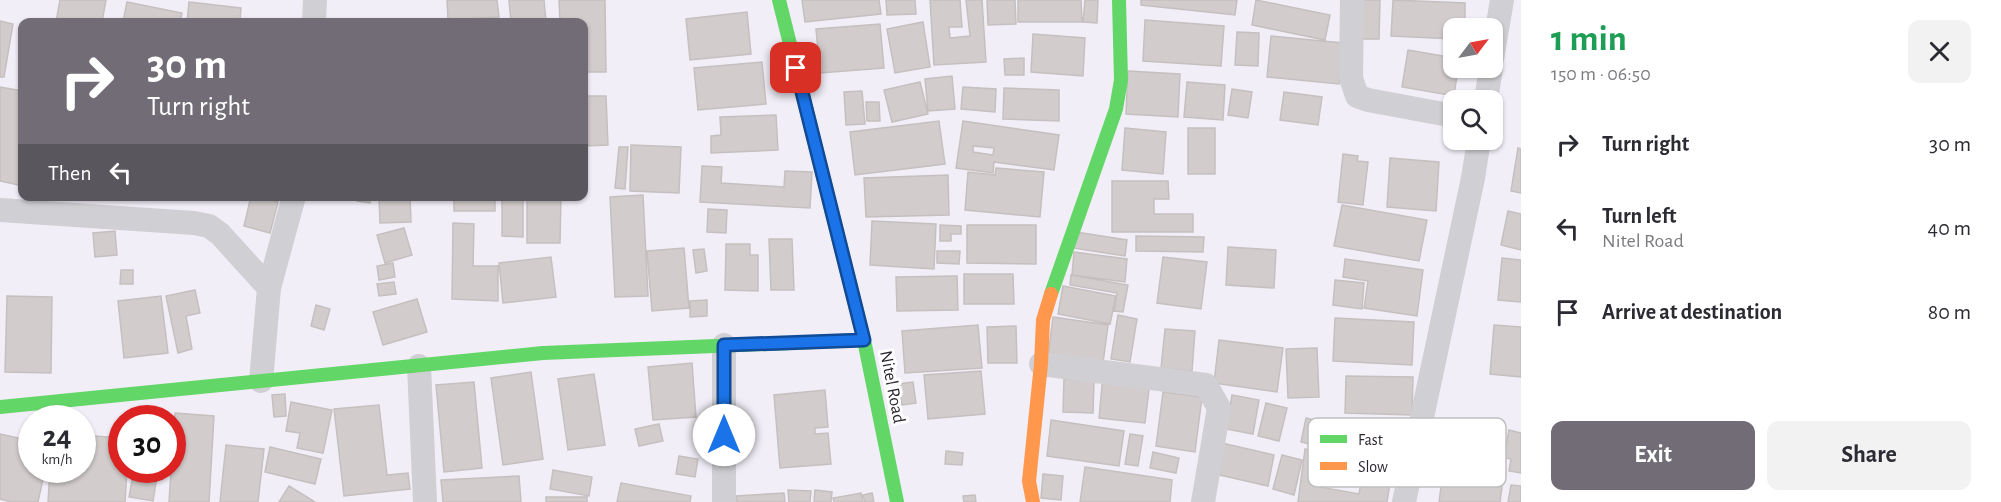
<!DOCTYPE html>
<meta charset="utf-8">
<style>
:root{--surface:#fff;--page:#f2f2f3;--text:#2b2b33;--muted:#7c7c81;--accent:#716c76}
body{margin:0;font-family:"Alegreya Sans",sans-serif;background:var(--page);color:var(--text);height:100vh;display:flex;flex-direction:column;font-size:22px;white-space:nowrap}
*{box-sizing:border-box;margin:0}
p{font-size:20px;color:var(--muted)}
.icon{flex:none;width:33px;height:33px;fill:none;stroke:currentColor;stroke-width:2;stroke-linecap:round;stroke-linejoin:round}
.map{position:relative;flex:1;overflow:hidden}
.sheet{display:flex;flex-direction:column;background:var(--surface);width:480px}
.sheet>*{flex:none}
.hud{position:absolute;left:18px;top:18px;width:570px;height:183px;border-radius:12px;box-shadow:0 2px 4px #0004;background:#716c76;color:#fff;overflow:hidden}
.needle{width:39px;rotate:58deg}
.buttons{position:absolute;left:1443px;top:18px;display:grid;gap:12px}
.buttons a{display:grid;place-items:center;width:60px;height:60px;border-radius:12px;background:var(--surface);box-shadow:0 2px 4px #0004;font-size:30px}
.speed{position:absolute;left:18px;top:405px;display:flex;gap:12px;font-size:30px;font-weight:700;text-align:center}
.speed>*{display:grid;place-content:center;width:78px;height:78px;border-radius:50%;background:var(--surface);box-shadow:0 2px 4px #0004;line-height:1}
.speed small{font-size:15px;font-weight:400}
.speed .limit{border:9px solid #d22;background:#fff;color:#111}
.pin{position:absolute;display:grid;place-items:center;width:51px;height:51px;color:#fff;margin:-26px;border-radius:12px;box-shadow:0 3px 9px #0006}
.me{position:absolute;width:66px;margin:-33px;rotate:0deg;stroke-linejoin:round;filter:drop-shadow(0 0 4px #0008)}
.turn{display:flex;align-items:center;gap:21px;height:126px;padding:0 30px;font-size:27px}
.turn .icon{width:78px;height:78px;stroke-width:2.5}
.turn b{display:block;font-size:42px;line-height:51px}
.then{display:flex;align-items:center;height:57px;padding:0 30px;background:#0003;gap:12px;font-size:22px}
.round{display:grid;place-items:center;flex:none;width:63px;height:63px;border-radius:12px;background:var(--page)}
.summary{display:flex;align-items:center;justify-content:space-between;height:102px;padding:0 30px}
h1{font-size:36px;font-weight:700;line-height:45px;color:#1e9e55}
.cta{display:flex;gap:12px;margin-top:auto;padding:12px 30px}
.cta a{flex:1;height:69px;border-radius:12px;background:var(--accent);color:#fff;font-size:24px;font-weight:700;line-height:69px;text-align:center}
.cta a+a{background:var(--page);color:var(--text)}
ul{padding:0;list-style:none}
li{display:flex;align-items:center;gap:18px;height:84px;padding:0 30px}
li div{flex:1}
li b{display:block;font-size:22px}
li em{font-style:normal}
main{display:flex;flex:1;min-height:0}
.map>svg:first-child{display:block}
.building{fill:#d2cccc;stroke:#c5c0bf;stroke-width:1.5;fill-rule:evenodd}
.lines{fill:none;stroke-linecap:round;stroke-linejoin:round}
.street{stroke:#d0cfd3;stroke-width:24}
.fast{stroke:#63d668;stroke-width:14}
.slow{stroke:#ff974d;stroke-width:14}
.route-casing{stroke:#114b97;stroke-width:15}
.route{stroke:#1a73e8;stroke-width:10}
.labels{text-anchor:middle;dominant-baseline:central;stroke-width:6;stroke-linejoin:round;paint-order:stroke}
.street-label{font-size:18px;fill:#2b2630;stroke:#fff}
.key{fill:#fff;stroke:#bfbec1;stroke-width:1.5}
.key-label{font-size:16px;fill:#2b2630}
</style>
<main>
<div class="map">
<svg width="1521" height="502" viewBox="0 0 1521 502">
<rect width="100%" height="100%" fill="#f2eef7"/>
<path class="building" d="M60 0H106L102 22H56Z
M447 0H497L499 17 448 20Z
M509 0H544L546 22H511Z
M559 0H605L606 72H584V22H560Z
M802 0H879L881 14 805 22Z
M886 0H915L916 14 887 15Z
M930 0H960L962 27H949L950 38 970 36 966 0H982L986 62 934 65Z
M987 0H1015L1016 24 988 25Z
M1018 0H1081L1082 22H1018Z
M1085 0H1098L1097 23 1083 22Z
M1141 0H1237L1235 15 1141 5Z
M1256 0 1330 15 1325 40 1252 25Z
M1359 0H1380L1379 39H1358Z
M1393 0 1465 3V28H1454V39L1391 36Z
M127 2 182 13 180 22H123Z
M189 2 241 8 240 22H187Z
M747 12 751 54 690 60 686 19Z
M1145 20 1224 26 1221 66 1143 61Z
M0 21 13 24 4 77H0Z
M923 22 930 67 895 73 887 29Z
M880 24 884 68 820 73 816 29Z
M1237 32 1259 33 1258 66 1235 65Z
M1033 34 1085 38 1083 76 1031 72Z
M1271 36 1343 43 1339 84 1267 77Z
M1408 50 1454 58V68H1458L1454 96 1402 87Z
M1024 58V75H1005L1004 59Z
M762 62 766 104 698 110 694 68Z
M1128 71 1180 74 1178 117 1126 114Z
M952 76 955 109 928 111 925 79Z
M920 82 928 114 892 122 884 90Z
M1187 82 1225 85 1223 120 1184 117Z
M0 87 22 91V164L19 185 0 181Z
M963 87 996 89 995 112 961 109Z
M1004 88 1059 90V121L1003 119Z
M1232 89 1252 92 1248 118 1228 115Z
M862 91 865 124 846 125 844 92Z
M1284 92 1322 97 1318 125 1280 120Z
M584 96H606L608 145 584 146Z
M866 102H879L880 121H867Z
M776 115 778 150 711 153V136L721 135 720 117Z
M939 121 945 164 855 175 850 132Z
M963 121 1059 135 1054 170 994 162 993 173 956 168ZM973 146 994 148 993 155 973 152Z
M1125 128 1166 132 1163 174 1122 170Z
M1188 128H1215V174H1188Z
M631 145 681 147 679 193 630 191Z
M619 147H628L625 189 615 188Z
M1518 148 1521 149V193L1511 191Z
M1343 154 1358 156 1357 161 1368 162 1363 205 1338 202Z
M1390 158 1439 162 1436 211 1387 207Z
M702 166 722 167 721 183 784 187 785 171 812 172 810 208 700 202Z
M996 168 1044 172 1040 217 965 210 968 172 995 175Z
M948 175 949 215 866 217 864 178Z
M1112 181H1168L1169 199H1154V214H1193V232H1112Z
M643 195 648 296 615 297 610 197Z
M77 196H120V199Z
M251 196H259L278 202 270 233 244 226Z
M357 196H371L370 203 357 201Z
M379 196H410L411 222 380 223Z
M454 196H495V211H454Z
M502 196H523V237L502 236Z
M527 196H561L560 243H527Z
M1342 205 1427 220 1419 261 1334 246Z
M708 209 727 210 726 233 707 232Z
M1508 211 1521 214V250L1501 245Z
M872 221 936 224 934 269 870 265Z
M453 223 474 224 473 266H498V301L452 299Z
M940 225 961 226V234H951V241H940Z
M967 225H1036V264L967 263Z
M404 228 412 255 385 263 377 235Z
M115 231 117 255 95 257 93 233Z
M1076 232 1127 240 1125 256 1073 248Z
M1136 236 1204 237 1203 252 1136 251Z
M769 239H792L794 290H771Z
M726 244H750V255H758V291L725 290Z
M1228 247 1276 250 1274 288 1226 285Z
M684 248 689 308 652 311 647 251Z
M704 249 707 271 696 273 693 250Z
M937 251H960L959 264 937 263Z
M1074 252 1127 259 1125 282 1072 275Z
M551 257 556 297 503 303 499 263Z
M1163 257 1207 262 1201 309 1157 303Z
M1502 258 1521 260V302L1498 300Z
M1345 259 1423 270 1417 316 1364 308 1368 281 1343 277Z
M393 263 395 277 379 280 377 266Z
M121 270H133V284H120Z
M964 274H1013L1014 304H964Z
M1071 275 1128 285 1123 312 1114 311 1117 293 1070 285Z
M957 276 958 310 897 311 896 277Z
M1335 280 1364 283 1362 309 1333 305Z
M394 282 396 294 379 296 377 284Z
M1063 286 1116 296 1110 324 1058 314Z
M195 290 200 313 186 316 192 349 178 353 166 296Z
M7 296 52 297 51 373 5 372Z
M161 296 168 353 124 358 118 301Z
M417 299 427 332 383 345 373 312Z
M707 300V316L690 317V301Z
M316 305 330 309 324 330 311 326Z
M1118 315 1137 319 1130 362 1111 359Z
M1053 317 1108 325 1103 363 1048 356Z
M1335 318 1414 322 1412 365 1333 361Z
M978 325 982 368 905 373 902 331Z
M1494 325 1521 327V377L1490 374Z
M1016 326 1017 363H988L987 327Z
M1165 329 1195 331 1192 371 1161 368Z
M1219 340 1283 348 1277 392 1214 383Z
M1317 348 1319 397 1288 398 1286 349Z
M692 363 696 417 653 420 648 367Z
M981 371 985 414 928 419 924 375Z
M531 372 543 459 503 465 491 378Z
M594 374 605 445 568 450 558 379Z
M1103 375 1150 381 1145 423 1099 418Z
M1346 376 1413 377 1412 415 1345 413Z
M1064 379 1094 381 1093 413 1063 412Z
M474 382 482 468 444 472 436 385Z
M913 382 916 403 902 405 898 384Z
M825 390 828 427 815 428V434L828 433 831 464 780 468 774 395Z
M1163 392 1202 397 1195 452 1156 446Z
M285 394 286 416 274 417 272 395Z
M1232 395 1259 400 1253 434 1226 429Z
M291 402 332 410 323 453 297 448 300 433 286 431Z
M1266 403 1287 408 1279 441 1258 436Z
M379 405 387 475 408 473 410 489 344 496 334 409Z
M144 411 168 415 167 418H143Z
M175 413 214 416 209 502H169Z
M1306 418 1336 425 1331 449 1301 442Z
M1051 420 1124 431 1119 466 1047 456Z
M1466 420 1505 428 1502 445 1506 446 1509 430 1521 433V473L1509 471 1511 459 1500 457 1498 470 1458 463Z
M659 424 663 441 639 446 635 429Z
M0 434 32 441V470H45L38 502H11L0 499Z
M1130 434 1143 436 1138 466 1125 464Z
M94 436 122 438V470H127L125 502H48L50 470H82V452L93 453Z
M1222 443 1274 455 1268 486 1215 474Z
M226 445 264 449 258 502H220Z
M270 447 321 459 315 484 265 472Z
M1305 449 1393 463 1387 502H1298ZM1322 471 1362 477 1359 494 1320 487Z
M946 451 963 453 962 465 945 464Z
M1153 452 1179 458 1176 473 1150 468Z
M1282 455 1302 460 1294 495 1273 489Z
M679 456 698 459 695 477 676 474Z
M1085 467 1172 480 1170 502H1080Z
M134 470H158L153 501 129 497Z
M553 470 592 477 589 496 550 489Z
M1043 474 1063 476 1061 500 1041 498Z
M519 476 521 502H443L441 480Z
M1442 479 1502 487 1500 502H1439Z
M621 483 691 496 690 502H617Z
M1511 485 1521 486V502H1508Z
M289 486 315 502H279Z
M788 490 811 491 810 502H789Z
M815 490 832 492 831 502H814Z
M784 493 785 502H737L736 496Z
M861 493 863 502H834L833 498Z
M872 493 874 502H865L863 495Z
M975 495 976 502H964L963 496Z
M546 497H587V502H546Z"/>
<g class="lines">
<path class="street" d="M1352 0 1351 78 1357 96 1368 100 1454 116
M314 22 315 0
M1492 59 1502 0
M1486 100 1491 68
M0 210 194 223 209 226 220 234 269 288
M1041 364 1206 385 1219 408 1203 502
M419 366 425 502
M261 381 269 288 294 196
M724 502V345
M1404 502 1473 178 1479 140"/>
<path class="fast" d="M779 0 864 340 897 502
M1051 294 1116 109 1121 80 1119 0
M0 407 543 353 864 340"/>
<path class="slow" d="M1033 502 1029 481 1041 364 1043 320 1051 294"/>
</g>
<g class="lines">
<defs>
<path id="route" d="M724 435V345L864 340 796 68"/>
</defs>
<use href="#route" class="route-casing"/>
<use href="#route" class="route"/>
</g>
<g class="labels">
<g class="street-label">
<text transform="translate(892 387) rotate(79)">Nitel Road</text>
</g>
</g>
<rect x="1308" y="418" width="198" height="69" rx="9" class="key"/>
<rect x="1320" y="435" width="27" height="8" fill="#63d668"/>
<rect x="1320" y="462" width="27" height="8" fill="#ff974d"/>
<g class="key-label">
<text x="1358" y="445">Fast</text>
<text x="1358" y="472">Slow</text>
</g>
</svg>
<div class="buttons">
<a><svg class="needle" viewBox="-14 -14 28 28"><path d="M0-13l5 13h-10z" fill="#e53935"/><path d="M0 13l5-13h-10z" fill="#7c7c81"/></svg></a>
<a><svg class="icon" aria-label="search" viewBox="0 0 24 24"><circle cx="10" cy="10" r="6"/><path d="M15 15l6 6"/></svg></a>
</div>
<div class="speed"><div>24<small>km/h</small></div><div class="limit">30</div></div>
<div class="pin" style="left:796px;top:68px;background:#d93025"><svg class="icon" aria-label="arrive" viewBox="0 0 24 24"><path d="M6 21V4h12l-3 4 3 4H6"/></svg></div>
<svg class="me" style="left:724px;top:435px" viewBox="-20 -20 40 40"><circle r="19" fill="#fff"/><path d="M0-13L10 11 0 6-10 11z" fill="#1a73e8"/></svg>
<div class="hud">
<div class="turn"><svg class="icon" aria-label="right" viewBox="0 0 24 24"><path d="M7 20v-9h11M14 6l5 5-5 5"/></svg><div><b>30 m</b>Turn right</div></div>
<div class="then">Then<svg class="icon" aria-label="left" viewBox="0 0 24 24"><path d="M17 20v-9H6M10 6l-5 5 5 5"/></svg></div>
</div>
</div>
<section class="sheet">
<div class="summary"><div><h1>1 min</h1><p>150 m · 06:50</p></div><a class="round"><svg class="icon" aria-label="close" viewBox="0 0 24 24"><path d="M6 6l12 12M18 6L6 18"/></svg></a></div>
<ul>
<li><svg class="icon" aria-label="right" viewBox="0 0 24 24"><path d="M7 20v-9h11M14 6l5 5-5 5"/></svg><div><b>Turn right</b></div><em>30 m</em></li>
<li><svg class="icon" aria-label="left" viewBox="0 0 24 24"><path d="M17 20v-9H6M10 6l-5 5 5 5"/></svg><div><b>Turn left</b><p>Nitel Road</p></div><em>40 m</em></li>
<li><svg class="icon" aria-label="arrive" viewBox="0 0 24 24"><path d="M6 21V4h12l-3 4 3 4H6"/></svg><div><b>Arrive at destination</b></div><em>80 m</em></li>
</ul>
<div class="cta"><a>Exit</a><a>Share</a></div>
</section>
</main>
